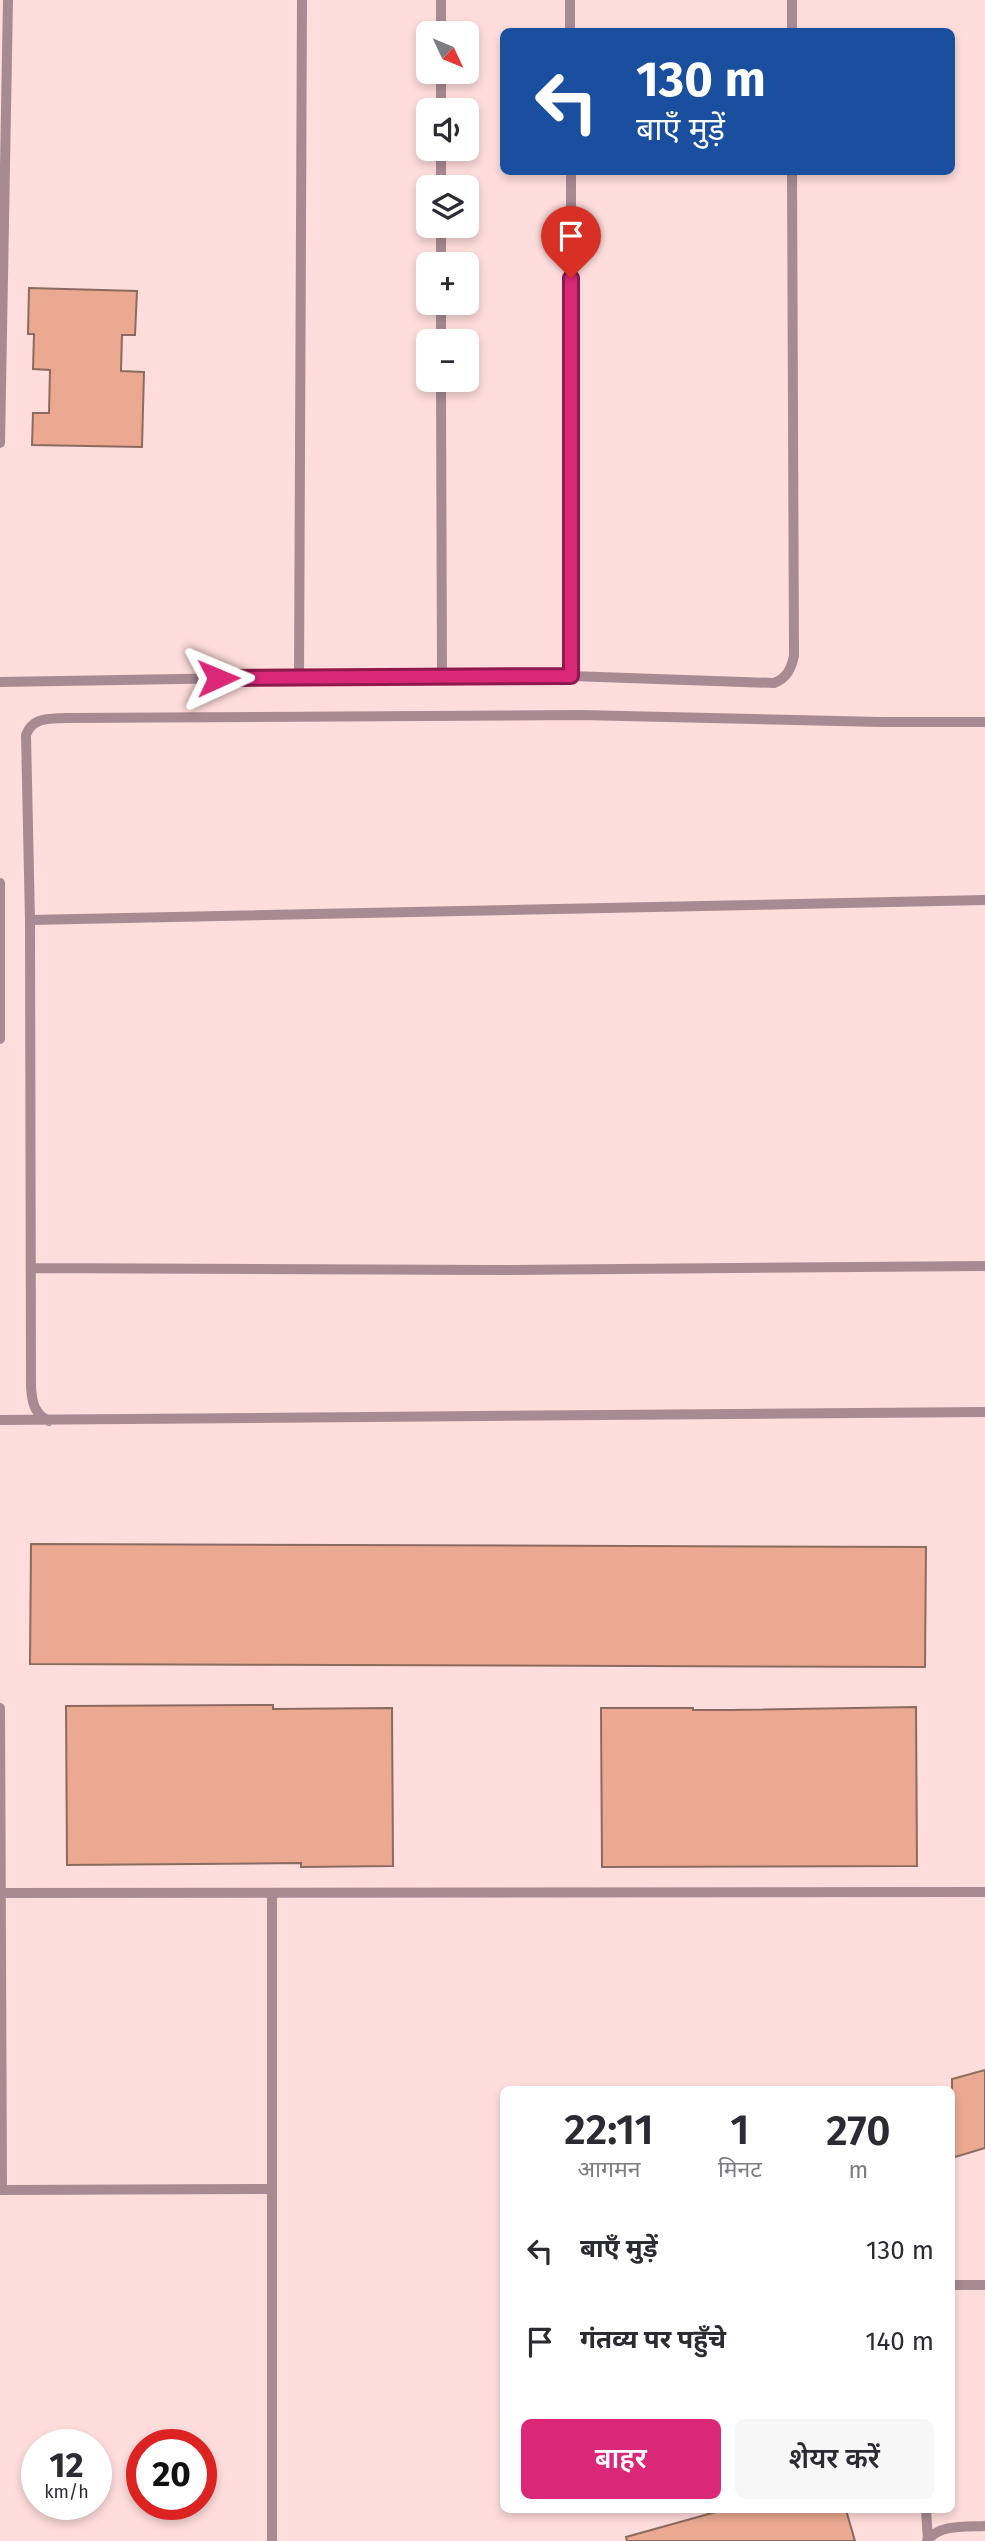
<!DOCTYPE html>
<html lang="hi">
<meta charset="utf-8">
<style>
:root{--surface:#fff;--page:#f7f7f7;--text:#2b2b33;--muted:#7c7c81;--accent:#db2777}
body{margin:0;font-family:"Fira Sans","Noto Sans Devanagari",sans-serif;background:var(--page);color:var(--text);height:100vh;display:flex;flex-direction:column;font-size:26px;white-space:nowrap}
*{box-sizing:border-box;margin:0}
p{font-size:23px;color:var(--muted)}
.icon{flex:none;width:38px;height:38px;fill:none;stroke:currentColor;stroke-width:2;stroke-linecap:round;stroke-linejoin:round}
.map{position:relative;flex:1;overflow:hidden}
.side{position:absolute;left:500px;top:2086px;width:455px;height:427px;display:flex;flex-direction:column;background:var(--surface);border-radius:10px;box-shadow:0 4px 10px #0003}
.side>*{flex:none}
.banner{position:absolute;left:500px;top:28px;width:455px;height:147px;border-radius:10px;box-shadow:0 4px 10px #0003;background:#1a4fa0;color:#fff;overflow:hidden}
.needle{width:46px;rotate:134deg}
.buttons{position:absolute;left:416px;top:21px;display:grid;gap:14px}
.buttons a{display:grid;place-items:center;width:63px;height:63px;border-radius:10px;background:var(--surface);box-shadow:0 4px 10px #0003;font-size:35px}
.speed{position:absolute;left:21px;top:2429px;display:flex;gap:14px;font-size:35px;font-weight:700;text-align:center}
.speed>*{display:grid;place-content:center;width:91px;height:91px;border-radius:50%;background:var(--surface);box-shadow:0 4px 10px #0003;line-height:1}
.speed small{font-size:18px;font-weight:400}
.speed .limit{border:10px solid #d22;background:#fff;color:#111}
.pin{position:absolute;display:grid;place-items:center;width:60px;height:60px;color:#fff;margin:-72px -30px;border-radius:50% 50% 50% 0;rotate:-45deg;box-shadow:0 0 7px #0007}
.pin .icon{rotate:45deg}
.me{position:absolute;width:77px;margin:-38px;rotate:89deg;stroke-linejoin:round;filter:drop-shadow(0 0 5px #0008)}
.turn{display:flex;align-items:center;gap:24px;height:147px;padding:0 21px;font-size:32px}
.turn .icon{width:91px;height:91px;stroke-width:2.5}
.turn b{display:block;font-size:49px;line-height:60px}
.eta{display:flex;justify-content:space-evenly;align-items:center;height:119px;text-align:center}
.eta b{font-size:42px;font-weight:600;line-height:49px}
.primary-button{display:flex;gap:14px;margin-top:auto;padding:14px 21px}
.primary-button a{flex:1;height:80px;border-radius:10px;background:var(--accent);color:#fff;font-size:28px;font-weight:600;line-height:80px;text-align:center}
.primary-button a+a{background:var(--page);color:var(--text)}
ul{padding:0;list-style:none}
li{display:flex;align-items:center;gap:21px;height:91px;padding:0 21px}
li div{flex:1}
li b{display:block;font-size:26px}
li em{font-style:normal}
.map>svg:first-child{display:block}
.building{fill:#eba991;stroke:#8b6b5f;stroke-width:2}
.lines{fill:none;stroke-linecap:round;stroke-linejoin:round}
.service{stroke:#a88a92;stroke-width:10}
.route-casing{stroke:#8e194d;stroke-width:18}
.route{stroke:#db2777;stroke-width:12}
</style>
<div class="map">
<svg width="985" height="2541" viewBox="0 0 985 2541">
<rect width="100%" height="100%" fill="#fedddc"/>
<path class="building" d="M29 288 137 291 135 335H122L121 371 144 372 142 447 32 445 33 413H49L50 370 33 369 34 334H28Z
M31 1544 926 1547 925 1667 30 1664Z
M273 1705V1709L392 1708 393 1866 301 1867V1863L67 1865 66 1706Z
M916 1707 917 1866 602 1867 601 1708H693V1710H730Z
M985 2070V2148L952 2158V2079Z
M723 2510H846L855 2541H627L626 2537Z"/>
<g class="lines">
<path class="service" d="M441 0V33
M570 0V32
M792 0V32
M441 72V110
M441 149V187
M571 172V676
M441 226V264
M441 303V341
M441 380 442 676
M0 443 8 0
M299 677 302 0
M0 682 299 677 571 676 774 683C787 678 791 669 794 656L792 172
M0 883V1039
M30 920 985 900
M32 1268 498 1270 985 1266
M0 1420 985 1412
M49 1421C34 1414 32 1402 31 1387L30 920 26 735C33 717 48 719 65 718L580 715 881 722H985
M0 1708 2 2190
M0 1893 985 1892
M0 2190 272 2189
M952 2285H985
M926 2510 928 2540
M272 2541V1893
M927 2541C939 2524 966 2527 985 2526"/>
</g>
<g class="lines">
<defs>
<path id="route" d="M218 678 571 676V278"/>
</defs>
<use href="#route" class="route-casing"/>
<use href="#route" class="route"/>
</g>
</svg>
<div class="buttons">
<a><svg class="needle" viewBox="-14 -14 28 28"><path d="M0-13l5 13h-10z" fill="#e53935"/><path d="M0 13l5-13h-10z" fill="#7c7c81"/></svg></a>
<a><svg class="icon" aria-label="sound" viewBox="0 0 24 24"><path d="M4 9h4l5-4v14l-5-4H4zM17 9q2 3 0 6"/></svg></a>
<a><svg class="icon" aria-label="layers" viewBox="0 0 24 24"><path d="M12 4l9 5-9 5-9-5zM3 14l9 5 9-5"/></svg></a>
<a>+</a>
<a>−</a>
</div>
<div class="speed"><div>12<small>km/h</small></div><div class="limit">20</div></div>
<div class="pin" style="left:571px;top:278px;background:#d93025"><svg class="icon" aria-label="arrive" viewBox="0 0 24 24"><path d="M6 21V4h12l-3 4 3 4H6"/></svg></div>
<svg class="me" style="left:218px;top:678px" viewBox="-20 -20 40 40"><path d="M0-17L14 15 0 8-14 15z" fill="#db2777" stroke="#fff" stroke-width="4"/></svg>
<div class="banner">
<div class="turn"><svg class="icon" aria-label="left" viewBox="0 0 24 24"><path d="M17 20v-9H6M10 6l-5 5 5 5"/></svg><div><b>130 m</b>बाएँ मुड़ें</div></div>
</div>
<section class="side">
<div class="eta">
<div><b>22:11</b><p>आगमन</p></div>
<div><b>1</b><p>मिनट</p></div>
<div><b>270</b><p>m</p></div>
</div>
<ul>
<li><svg class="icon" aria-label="left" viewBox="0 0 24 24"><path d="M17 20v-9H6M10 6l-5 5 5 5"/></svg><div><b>बाएँ मुड़ें</b></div><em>130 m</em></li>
<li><svg class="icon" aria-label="arrive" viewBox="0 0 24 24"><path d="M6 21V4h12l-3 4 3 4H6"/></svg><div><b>गंतव्य पर पहुँचे</b></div><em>140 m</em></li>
</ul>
<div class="primary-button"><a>बाहर</a><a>शेयर करें</a></div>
</section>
</div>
